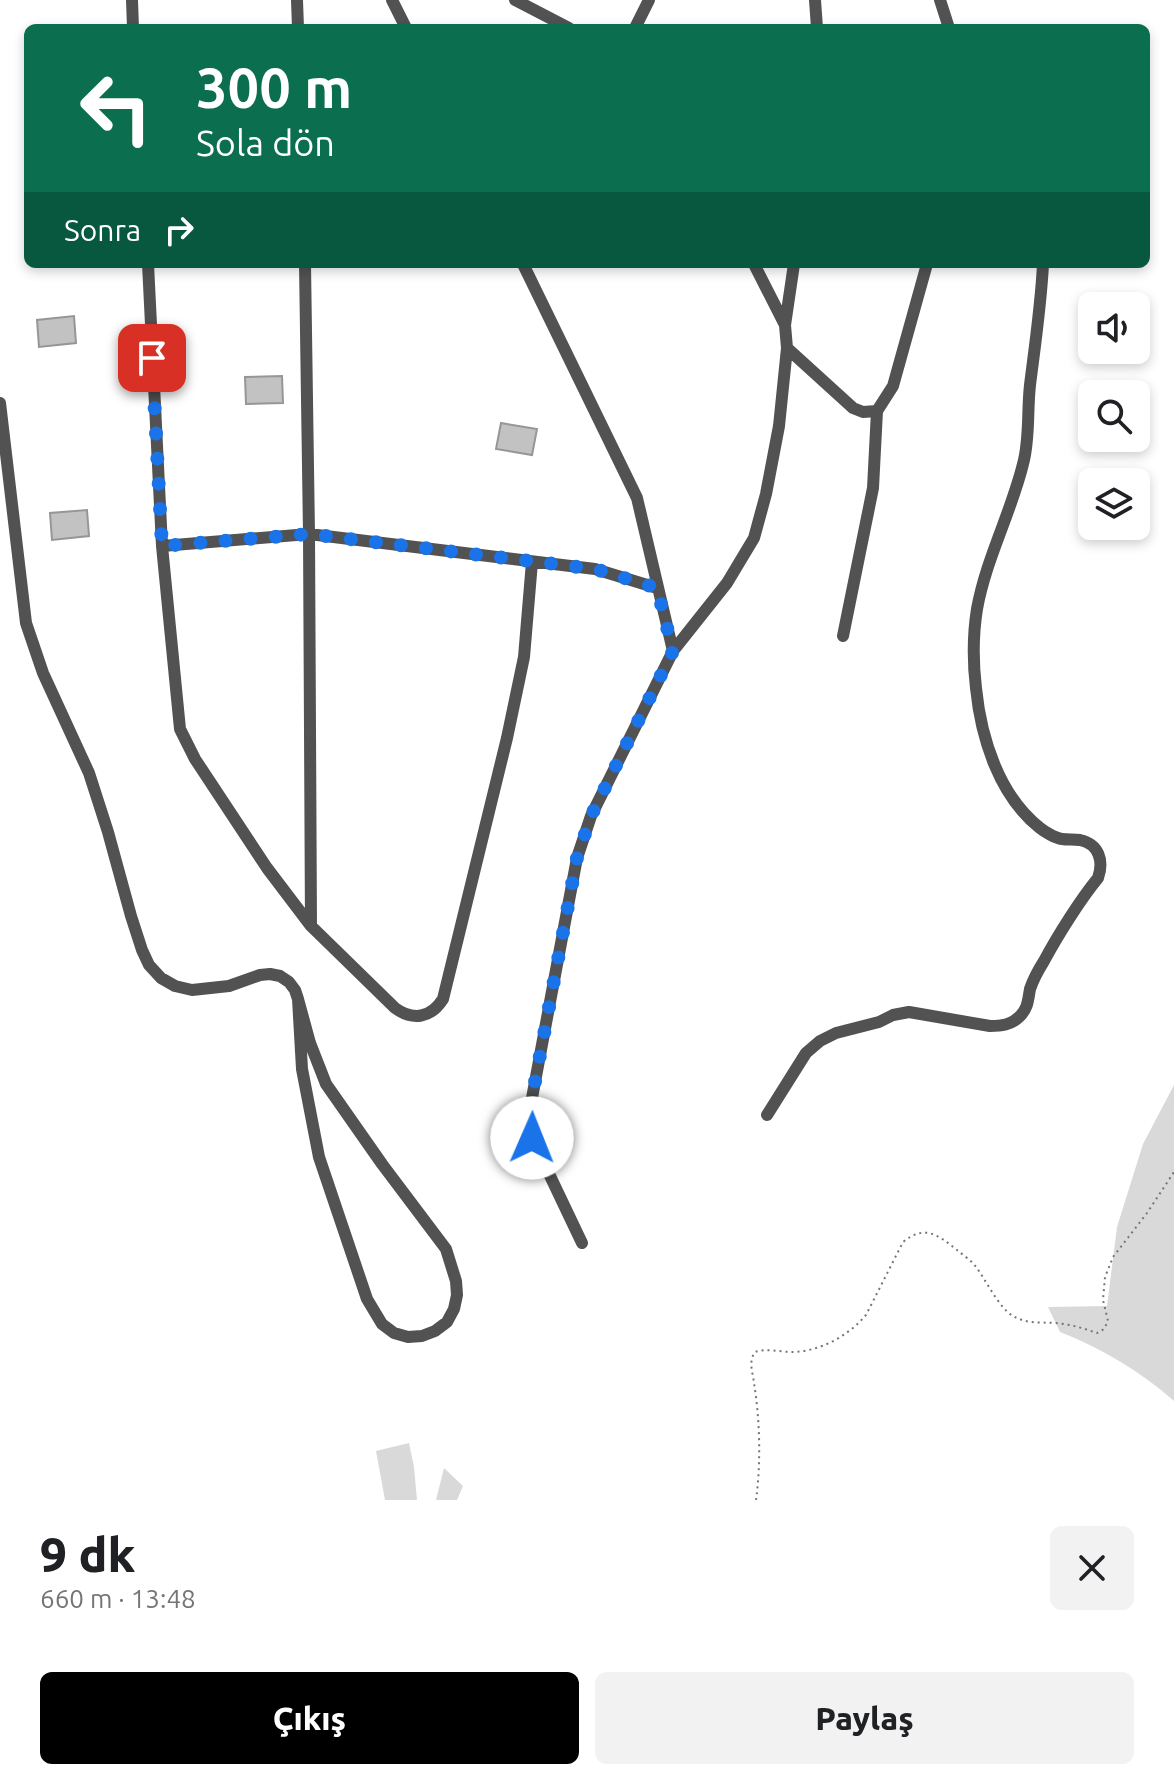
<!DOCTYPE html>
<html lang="tr">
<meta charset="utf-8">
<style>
:root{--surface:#fff;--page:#f2f2f2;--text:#202124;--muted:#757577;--accent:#000}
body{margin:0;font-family:Ubuntu,sans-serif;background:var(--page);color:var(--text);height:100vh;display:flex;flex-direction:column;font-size:30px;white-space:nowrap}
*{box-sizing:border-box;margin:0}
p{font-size:26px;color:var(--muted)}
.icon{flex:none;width:44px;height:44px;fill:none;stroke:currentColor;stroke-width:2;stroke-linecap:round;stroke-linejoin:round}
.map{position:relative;height:1500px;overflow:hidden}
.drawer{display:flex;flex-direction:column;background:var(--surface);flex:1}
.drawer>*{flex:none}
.guide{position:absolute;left:24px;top:24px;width:1126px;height:244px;border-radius:12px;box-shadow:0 4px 12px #0003;background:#0b6e4f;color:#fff;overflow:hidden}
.controls{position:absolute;left:1078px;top:292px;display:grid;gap:16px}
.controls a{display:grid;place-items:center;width:72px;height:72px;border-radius:12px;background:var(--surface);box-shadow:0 4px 12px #0003;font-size:40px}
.pin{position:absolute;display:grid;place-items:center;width:68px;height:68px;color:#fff;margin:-34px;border-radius:16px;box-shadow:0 4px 12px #0006}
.me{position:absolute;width:88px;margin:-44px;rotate:1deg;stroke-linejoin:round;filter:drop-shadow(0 0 6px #0008)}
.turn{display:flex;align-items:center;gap:28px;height:168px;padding:0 40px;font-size:36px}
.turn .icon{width:104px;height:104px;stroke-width:2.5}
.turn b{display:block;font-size:56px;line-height:68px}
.then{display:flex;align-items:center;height:76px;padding:0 40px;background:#0003;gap:16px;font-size:30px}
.round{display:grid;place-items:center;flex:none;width:84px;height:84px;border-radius:12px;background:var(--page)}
.head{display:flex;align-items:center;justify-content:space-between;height:136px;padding:0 40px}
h1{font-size:48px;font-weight:800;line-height:60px}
.primary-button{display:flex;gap:16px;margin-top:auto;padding:16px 40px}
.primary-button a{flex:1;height:92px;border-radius:12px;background:var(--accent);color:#fff;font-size:32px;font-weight:800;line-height:92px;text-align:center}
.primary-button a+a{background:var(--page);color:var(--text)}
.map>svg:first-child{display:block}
.green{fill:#d9d9d9}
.building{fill:#c2c2c2;stroke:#969696;stroke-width:2}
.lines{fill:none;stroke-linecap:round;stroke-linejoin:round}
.path{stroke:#747474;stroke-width:2;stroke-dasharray:2 4;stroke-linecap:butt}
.minor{stroke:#525252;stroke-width:12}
.route{stroke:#1a73e8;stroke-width:14;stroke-dasharray:0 25.2}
</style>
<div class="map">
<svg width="1174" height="1500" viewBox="0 0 1174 1500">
<rect width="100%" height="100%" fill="#fff"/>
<path class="green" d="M1174 1085V1401C1140 1371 1103 1349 1060 1332L1048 1307 1107 1306 1117 1227 1143 1144Z
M409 1443 414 1467 417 1500H385L376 1451Z
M444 1468 463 1486 457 1500H436Z"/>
<path class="building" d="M74 316 76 343 39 347 37 320Z
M282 376 283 403 246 404 245 377Z
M501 423 537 429 532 455 496 449Z
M87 510 89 536 52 540 50 513Z"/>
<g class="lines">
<path class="path" d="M756 1500C761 1464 760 1420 754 1383 753 1373 748 1362 755 1352 766 1348 780 1352 793 1352 821 1351 848 1336 866 1315L903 1242C925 1224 938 1235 957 1250 963 1255 971 1260 976 1267 986 1280 999 1308 1013 1316 1027 1324 1039 1322 1055 1323 1069 1324 1083 1328 1097 1333L1104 1329 1108 1321 1103 1300 1105 1277 1113 1257 1147 1213 1174 1172"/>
<path class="minor" d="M132 0 133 28
M297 0 298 28
M392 0 406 28
M515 0 569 28
M815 0 817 28
M940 0 949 28
M635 28 649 0
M148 264 162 546 180 729 195 759 267 868 311 926 395 1008C413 1021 431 1018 443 999L507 738 524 657 532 562
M305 264 309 534 311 926
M523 264 637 498 673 651
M754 264 785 325
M787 348 853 408 863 412 877 411 893 386 927 264
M0 403 26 623 43 673 89 773 108 832 131 916 142 950 149 965 161 978 175 986 192 990 229 986 260 975 270 974 280 976 289 982 295 990 298 999 310 1043 326 1084 382 1164 446 1249 456 1281 457 1295 454 1309 447 1322 435 1331 422 1336 408 1337 394 1333 382 1324 367 1299 319 1157 302 1069 298 999
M162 546 309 534 595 569 657 588
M843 636 873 488 877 411
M767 1115 806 1053 820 1041 836 1033 879 1022 893 1015 909 1012 990 1026C1001 1026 1011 1025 1019 1017 1028 1009 1028 1000 1030 989 1033 980 1039 969 1044 961 1058 935 1080 900 1098 878 1104 861 1099 844 1080 840 1074 839 1068 840 1062 839 1055 838 1045 832 1040 828 999 796 981 738 976 688 973 663 973 634 977 609 986 559 1011 513 1023 464 1030 439 1027 411 1030 385 1035 345 1041 305 1043 264
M582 1243 532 1138V1098L577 858 591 816 673 651 727 583 754 538 766 494 779 426 787 348 785 325 794 264"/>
</g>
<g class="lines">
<path class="route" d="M152 358 162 546 309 534 595 569 657 588 673 651 591 816 577 858 532 1098V1138"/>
</g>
</svg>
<div class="controls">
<a><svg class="icon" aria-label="sound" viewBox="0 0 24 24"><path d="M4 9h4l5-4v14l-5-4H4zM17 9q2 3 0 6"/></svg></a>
<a><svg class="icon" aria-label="search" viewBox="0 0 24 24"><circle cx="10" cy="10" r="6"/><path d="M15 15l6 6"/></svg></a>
<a><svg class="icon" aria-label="layers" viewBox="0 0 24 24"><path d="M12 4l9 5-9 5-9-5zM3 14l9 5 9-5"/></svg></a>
</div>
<div class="pin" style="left:152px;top:358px;background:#d93025"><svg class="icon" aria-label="arrive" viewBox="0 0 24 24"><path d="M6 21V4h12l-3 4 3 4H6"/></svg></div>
<svg class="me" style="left:532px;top:1138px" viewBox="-20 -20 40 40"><circle r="19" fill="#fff"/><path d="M0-13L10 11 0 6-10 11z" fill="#1a73e8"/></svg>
<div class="guide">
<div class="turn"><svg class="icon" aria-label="left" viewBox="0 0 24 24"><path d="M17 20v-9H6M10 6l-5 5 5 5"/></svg><div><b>300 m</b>Sola dön</div></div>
<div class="then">Sonra<svg class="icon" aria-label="right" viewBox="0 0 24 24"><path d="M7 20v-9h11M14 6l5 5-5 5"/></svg></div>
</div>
</div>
<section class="drawer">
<div class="head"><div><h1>9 dk</h1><p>660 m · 13:48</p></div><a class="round"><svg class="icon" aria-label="close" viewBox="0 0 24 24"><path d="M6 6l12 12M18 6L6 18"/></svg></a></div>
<div class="primary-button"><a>Çıkış</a><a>Paylaş</a></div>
</section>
